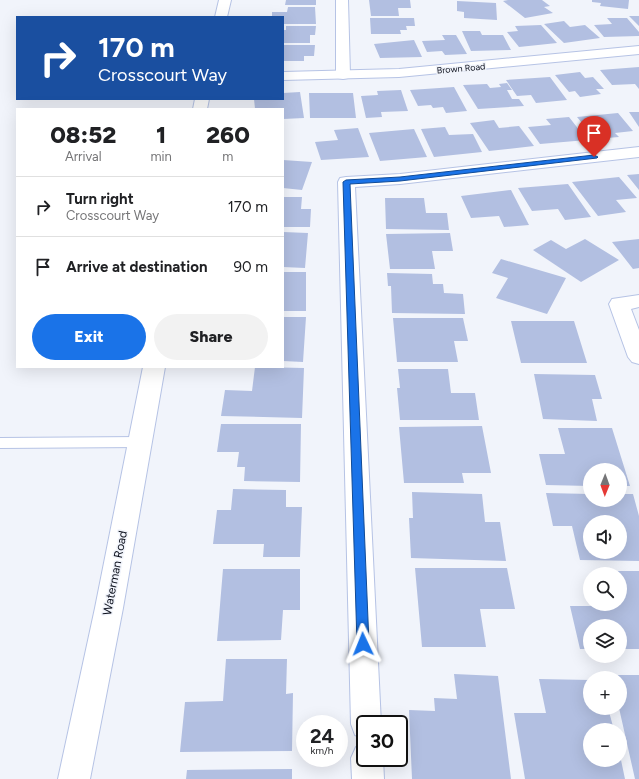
<!DOCTYPE html>
<meta charset="utf-8">
<style>
:root{--surface:#fff;--page:#f2f2f2;--text:#202124;--muted:#757577;--line:#e0e0e0;--accent:#1a73e8}
body{margin:0;font-family:Figtree,sans-serif;background:var(--page);color:var(--text);height:100vh;display:flex;flex-direction:column;font-size:15px;white-space:nowrap}
*{box-sizing:border-box;margin:0}
p{font-size:13px;color:var(--muted)}
.icon{flex:none;width:22px;height:22px;fill:none;stroke:currentColor;stroke-width:2;stroke-linecap:round;stroke-linejoin:round}
.map{position:relative;flex:1;overflow:hidden}
.side{position:absolute;left:16px;top:108px;width:268px;height:260px;display:flex;flex-direction:column;background:var(--surface);border-radius:0px;box-shadow:0 4px 16px #0002}
.side>*{flex:none}
.banner{position:absolute;left:16px;top:16px;width:268px;height:84px;border-radius:0px;box-shadow:0 4px 16px #0002;background:#1a4fa0;color:#fff;overflow:hidden}
.needle{width:26px;rotate:181deg}
.buttons{position:absolute;left:583px;top:463px;display:grid;gap:8px}
.buttons a{display:grid;place-items:center;width:44px;height:44px;border-radius:50%;background:var(--surface);box-shadow:0 4px 16px #0002;font-size:20px}
.speed{position:absolute;left:296px;top:715px;display:flex;gap:8px;font-size:20px;font-weight:700;text-align:center}
.speed>*{display:grid;place-content:center;width:52px;height:52px;border-radius:50%;background:var(--surface);box-shadow:0 4px 16px #0002;line-height:1}
.speed small{font-size:10px;font-weight:400}
.speed .limit{border:2px solid #111;border-radius:6px;background:#fff;color:#111}
.pin{position:absolute;display:grid;place-items:center;width:34px;height:34px;color:#fff;margin:-41px -17px;border-radius:50% 50% 50% 0;rotate:-45deg;box-shadow:0 0 4px #0007}
.pin .icon{rotate:45deg}
.me{position:absolute;width:44px;margin:-22px;rotate:358deg;stroke-linejoin:round;filter:drop-shadow(0 0 3px #0008)}
.turn{display:flex;align-items:center;gap:14px;height:84px;padding:0 16px;font-size:18px}
.turn .icon{width:52px;height:52px;stroke-width:2.5}
.turn b{display:block;font-size:28px;line-height:34px}
.eta{display:flex;justify-content:space-evenly;align-items:center;height:68px;text-align:center}
.eta b{font-size:24px;font-weight:800;line-height:28px}
.action{display:flex;gap:8px;margin-top:auto;padding:8px 16px}
.action a{flex:1;height:46px;border-radius:24px;background:var(--accent);color:#fff;font-size:16px;font-weight:800;line-height:46px;text-align:center}
.action a+a{background:var(--page);color:var(--text)}
ul{padding:0;list-style:none}
li{display:flex;align-items:center;gap:12px;height:60px;padding:0 16px;border-top:1px solid var(--line)}
li div{flex:1}
li b{display:block;font-size:15px}
li em{font-style:normal}
.map>svg:first-child{display:block}
.building{fill:#b2bfe1;fill-rule:evenodd}
.lines{fill:none;stroke-linecap:round;stroke-linejoin:round}
.service-casing{stroke:#b6c3e5;stroke-width:2}
.minor-casing{stroke:#b6c3e5;stroke-width:2}
.tertiary-casing{stroke:#b6c3e5;stroke-width:2}
.secondary-casing{stroke:#b6c3e5;stroke-width:2}
.service{fill:#fff;fill-rule:evenodd}
.minor{fill:#fff;fill-rule:evenodd}
.tertiary{fill:#fff;fill-rule:evenodd}
.secondary{fill:#fff;fill-rule:evenodd}
.route{fill:#1a73e8;stroke:#114b97}
.labels{text-anchor:middle;dominant-baseline:central;stroke-width:3;stroke-linejoin:round;paint-order:stroke}
.far-street-label{font-size:9px;fill:#0b0f1b;stroke:#f1f4fb}
.near-street-label{font-size:12px;fill:#0b0f1b;stroke:#f1f4fb}
</style>
<div class="map">
<svg width="639" height="779" viewBox="0 0 639 779">
<rect width="100%" height="100%" fill="#f1f4fb"/>
<path class="building" d="M286 0H316V5H285Z
M369 0H410L411 8H398L399 16H371Z
M508 0H542L550 6 544 7 553 13 525 18 503 1Z
M592 0H629L628 9 600 6 601 3 592 2Z
M457 1 496 3 497 20 464 18V12L457 11Z
M288 7H315L316 24H283V17H272V12H287Z
M629 16H639V26Z
M370 18H414L415 26H406L407 30H400L401 34H371Z
M607 18H627L639 32V36L604 37 594 25 612 24Z
M564 21 570 27 585 25 600 38 564 43 544 24Z
M541 25 557 43 519 47 507 32 518 31 515 26Z
M286 26H316L315 35H310V43H284L283 30H286Z
M462 31H480L482 35H503L511 50 471 51Z
M442 35H456L467 54 445 55 442 51 427 52 422 41 445 40Z
M414 40 422 57 380 58 374 44Z
M283 45H315L314 56H304V61H283Z
M639 67V89L635 84 612 85 600 70Z
M580 72 585 78 593 77 604 89H596L601 94 580 97 575 91 569 92 555 75Z
M550 77 567 100 536 103 531 95 517 96 506 80Z
M507 83 512 90H507L512 99H519L524 106 478 109 463 85 487 84 490 88 501 87 499 84Z
M454 87 467 111 446 113 443 107 433 108 431 105 418 106 410 90Z
M401 90 408 111 381 112 382 117 366 118 361 96 378 95 377 91Z
M300 92 304 118 283 119V109H255L254 99H283V93Z
M309 93H353L356 118H310Z
M629 112H639V127Z
M618 113 633 131 615 133 619 137 595 139 577 117Z
M569 117 587 140 540 144 528 127 551 125 546 119Z
M494 120 499 128 519 126 534 146 489 151 470 123Z
M445 127 449 135 473 134 482 152 434 157 421 129Z
M358 128 369 157 321 160 315 142 338 140 334 130Z
M414 129 427 157 380 161 369 133Z
M283 160 312 162 302 190 283 188Z
M639 174V190L627 175Z
M619 177 637 198 616 200 626 212 598 216 572 182Z
M568 184 591 217 565 220 558 209 532 211 518 188Z
M511 190 529 225 504 227 499 216 471 218 461 196Z
M283 197H302L301 209H311L310 227H283Z
M385 198H424L426 213H447L449 230 386 229Z
M283 232 308 233 305 268 283 267Z
M450 233 453 251H432L435 269H390L386 234Z
M585 239 619 260 581 282 533 250 551 240 566 249Z
M639 239V268L633 269 612 242Z
M501 259 566 278 547 314 496 298 508 278 492 273Z
M283 272H306V311H283Z
M387 273 432 274 433 284H443L444 293 463 294 465 314 392 313 391 286H388Z
M283 317H306L303 362 283 361Z
M393 318H463L468 341H454L458 362H397Z
M511 321H574L587 363H521Z
M255 367 304 368 302 418 221 416 225 390 252 391Z
M398 369H448L451 393H475L479 420H400L397 388H400Z
M534 374 595 375 602 399H592L597 421 543 419Z
M221 424H301L300 482 244 481 245 467H237L239 452H217Z
M482 426 491 473H462L464 483H404L399 427Z
M558 428H612L630 486H620V470H590V486L546 485 539 454H565Z
M233 489 286 490V507H302L300 557H263L264 544H213L217 510H231Z
M412 492 482 494 485 522H500L506 561 411 558 409 518H413Z
M546 493 590 494V500H620V494H633L639 516V561L580 560 572 526H553ZM590 522H620V552H590Z
M415 568H507L515 609H480L486 647H422Z
M223 569H300V610H283L281 640 217 641Z
M597 571H639V649H620V626H590V649H580L570 606H606V604H620V574H597Z
M226 659H287L286 694 293 693 292 751 180 752 185 702 223 701Z
M454 674 498 676 511 779H412L409 710 435 711 434 698 457 699Z
M611 675H639V779H635L619 708H620V678H612Z
M539 679 590 680V708H608L614 730H590V760H621L625 779H525L514 713H546Z
M292 769V779H186L187 770Z"/>
<g class="lines">
<defs>
<path id="service" d="M141 437 146 438 148 442 146 446 141 447 0 448V438Z"/>
<path id="minor" d="M336 0H348L350 75 348 78 343 79 338 78 336 75Z
M639 147V157L400 184 355 187 381 724H365V739L355 735 351 724 338 182 340 178 346 177 400 174Z
M639 295V307L631 309 639 330V364L632 362 628 357 609 304 612 299Z
M365 743V758H383L384 779H352L351 758 356 747Z"/>
<path id="tertiary" d="M639 46V54L399 77 283 80V72L399 69Z"/>
<path id="secondary" d="M219 0H231L227 17H215Z
M195 99H209L207 109H193Z
M143 367H165L123 608 90 779H58L95 608Z"/>
</defs>
<use href="#service" class="service-casing"/>
<use href="#minor" class="minor-casing"/>
<use href="#tertiary" class="tertiary-casing"/>
<use href="#secondary" class="secondary-casing"/>
<use href="#service" class="service"/>
<use href="#minor" class="minor"/>
<use href="#tertiary" class="tertiary"/>
<use href="#secondary" class="secondary"/>
</g>
<path class="route" d="M594 155 598 157 597 158 400 181 350 184 369 644 367 648 363 650 359 648 357 644 343 182 346 180 400 177Z"/>
<g class="labels">
<g class="far-street-label">
<text transform="translate(461 68) rotate(-5)">Brown Road</text>
</g>
<g class="near-street-label">
<text transform="translate(115 573) rotate(-79)">Waterman Road</text>
</g>
</g>
</svg>
<div class="buttons">
<a><svg class="needle" viewBox="-14 -14 28 28"><path d="M0-13l5 13h-10z" fill="#e53935"/><path d="M0 13l5-13h-10z" fill="#757577"/></svg></a>
<a><svg class="icon" aria-label="sound" viewBox="0 0 24 24"><path d="M4 9h4l5-4v14l-5-4H4zM17 9q2 3 0 6"/></svg></a>
<a><svg class="icon" aria-label="search" viewBox="0 0 24 24"><circle cx="10" cy="10" r="6"/><path d="M15 15l6 6"/></svg></a>
<a><svg class="icon" aria-label="layers" viewBox="0 0 24 24"><path d="M12 4l9 5-9 5-9-5zM3 14l9 5 9-5"/></svg></a>
<a>+</a>
<a>−</a>
</div>
<div class="speed"><div>24<small>km/h</small></div><div class="limit">30</div></div>
<div class="pin" style="left:594px;top:157px;background:#d93025"><svg class="icon" aria-label="arrive" viewBox="0 0 24 24"><path d="M6 21V4h12l-3 4 3 4H6"/></svg></div>
<svg class="me" style="left:363px;top:644px" viewBox="-20 -20 40 40"><path d="M0-17L14 15 0 8-14 15z" fill="#1a73e8" stroke="#fff" stroke-width="4"/></svg>
<div class="banner">
<div class="turn"><svg class="icon" aria-label="right" viewBox="0 0 24 24"><path d="M7 20v-9h11M14 6l5 5-5 5"/></svg><div><b>170 m</b>Crosscourt Way</div></div>
</div>
<section class="side">
<div class="eta">
<div><b>08:52</b><p>Arrival</p></div>
<div><b>1</b><p>min</p></div>
<div><b>260</b><p>m</p></div>
</div>
<ul>
<li><svg class="icon" aria-label="right" viewBox="0 0 24 24"><path d="M7 20v-9h11M14 6l5 5-5 5"/></svg><div><b>Turn right</b><p>Crosscourt Way</p></div><em>170 m</em></li>
<li><svg class="icon" aria-label="arrive" viewBox="0 0 24 24"><path d="M6 21V4h12l-3 4 3 4H6"/></svg><div><b>Arrive at destination</b></div><em>90 m</em></li>
</ul>
<div class="action"><a>Exit</a><a>Share</a></div>
</section>
</div>
